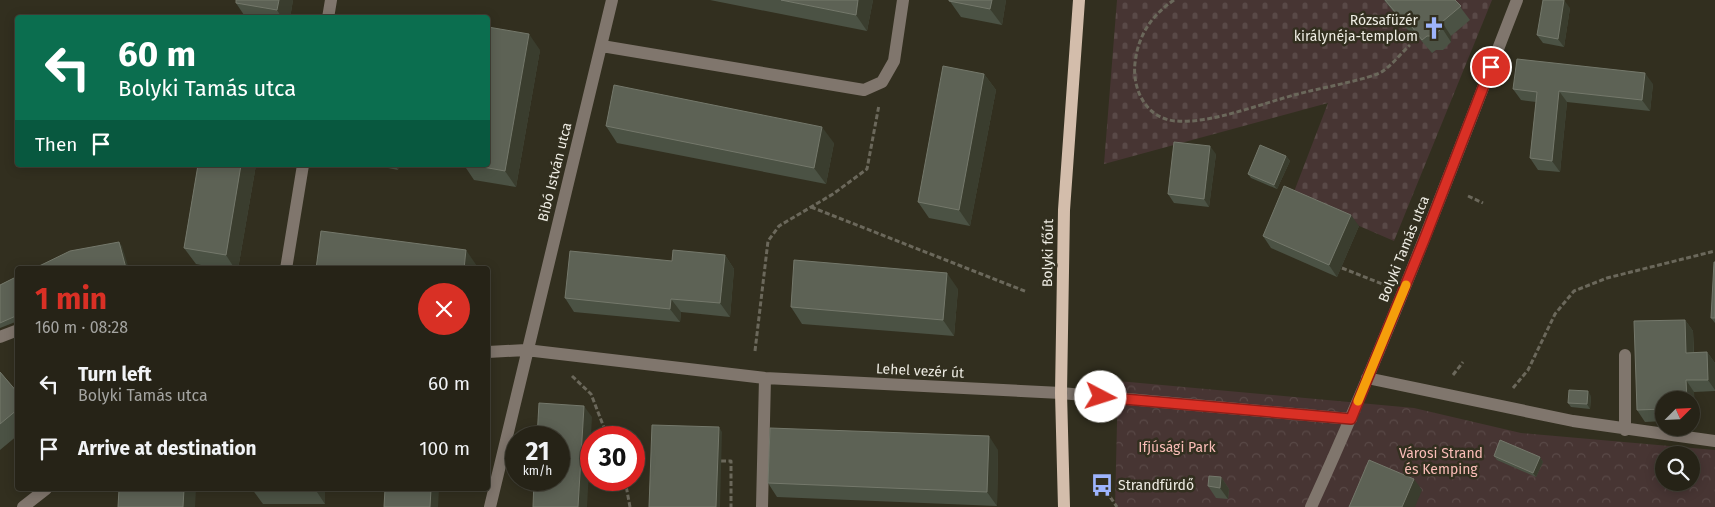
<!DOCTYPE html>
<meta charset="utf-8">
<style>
:root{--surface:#262317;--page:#322f24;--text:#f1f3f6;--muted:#a4a4a1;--line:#424036;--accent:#d93025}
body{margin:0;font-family:"Fira Sans",sans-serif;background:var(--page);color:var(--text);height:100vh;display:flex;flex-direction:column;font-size:19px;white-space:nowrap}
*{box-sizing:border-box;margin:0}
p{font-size:16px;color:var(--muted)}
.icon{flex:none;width:28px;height:28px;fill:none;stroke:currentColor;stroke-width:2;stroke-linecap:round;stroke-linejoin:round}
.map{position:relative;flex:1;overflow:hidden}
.panel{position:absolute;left:15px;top:266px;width:475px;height:225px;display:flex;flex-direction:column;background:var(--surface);border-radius:5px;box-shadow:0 2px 12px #0003,0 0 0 1px var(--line)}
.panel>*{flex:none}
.hud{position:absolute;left:15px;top:15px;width:475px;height:152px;border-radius:5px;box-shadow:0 2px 12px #0003,0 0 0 1px var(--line);background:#0b6e4f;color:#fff;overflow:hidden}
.needle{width:32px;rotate:66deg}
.controls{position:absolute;left:1655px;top:391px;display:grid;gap:10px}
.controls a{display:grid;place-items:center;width:45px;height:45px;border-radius:50%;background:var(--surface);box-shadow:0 2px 12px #0003,0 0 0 1px var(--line);font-size:25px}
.speed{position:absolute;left:505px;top:426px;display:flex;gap:10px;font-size:25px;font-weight:700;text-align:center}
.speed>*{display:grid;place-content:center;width:65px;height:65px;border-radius:50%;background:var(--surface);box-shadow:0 2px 12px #0003,0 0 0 1px var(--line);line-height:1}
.speed small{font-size:12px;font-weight:400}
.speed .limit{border:8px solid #d22;background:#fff;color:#111}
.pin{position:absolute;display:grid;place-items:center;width:42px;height:42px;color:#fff;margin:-21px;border:2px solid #fff;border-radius:50%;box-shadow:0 1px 5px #0007}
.me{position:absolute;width:55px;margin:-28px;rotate:95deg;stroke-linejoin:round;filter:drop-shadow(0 0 4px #0008)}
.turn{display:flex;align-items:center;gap:18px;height:105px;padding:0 20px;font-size:22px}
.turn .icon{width:65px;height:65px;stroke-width:2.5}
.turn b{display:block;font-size:35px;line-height:42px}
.then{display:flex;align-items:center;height:48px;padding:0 20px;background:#0003;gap:10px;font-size:19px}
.round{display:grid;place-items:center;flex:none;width:52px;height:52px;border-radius:26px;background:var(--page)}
.headline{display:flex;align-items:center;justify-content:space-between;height:85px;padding:0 20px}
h1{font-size:30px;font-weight:700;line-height:38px;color:var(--accent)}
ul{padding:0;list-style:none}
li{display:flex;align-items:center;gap:15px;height:65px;padding:0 20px}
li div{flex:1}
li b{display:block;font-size:19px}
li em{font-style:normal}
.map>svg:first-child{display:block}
.cemetery{fill:url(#cemetery-stones)}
.park{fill:url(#park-crowns);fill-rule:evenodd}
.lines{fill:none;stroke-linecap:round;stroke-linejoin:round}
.path{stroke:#6b685b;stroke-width:3;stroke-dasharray:5 2.5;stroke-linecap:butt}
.minor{stroke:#80766d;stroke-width:12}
.major{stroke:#d3bdab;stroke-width:12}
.wall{fill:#4b5244}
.shaded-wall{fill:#3a3d2e}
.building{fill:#5d6255;stroke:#74786b}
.route-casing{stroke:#8d1f18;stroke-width:12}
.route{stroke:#d93025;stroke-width:9}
.slow{stroke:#f59e0b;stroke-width:9}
.labels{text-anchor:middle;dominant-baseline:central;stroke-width:5;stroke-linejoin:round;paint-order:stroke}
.poi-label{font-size:14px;fill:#eeece3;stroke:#322f1f;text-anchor:end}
.street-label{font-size:14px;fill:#eeece3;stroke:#322f1f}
.park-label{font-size:14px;fill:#fabdb7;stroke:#322f1f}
</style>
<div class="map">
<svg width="1715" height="507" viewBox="0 0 1715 507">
<defs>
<pattern id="cemetery-stones" width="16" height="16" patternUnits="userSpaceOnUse" patternTransform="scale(1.25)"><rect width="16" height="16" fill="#473533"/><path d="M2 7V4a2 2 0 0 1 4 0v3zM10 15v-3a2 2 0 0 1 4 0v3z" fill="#594947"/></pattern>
<pattern id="park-crowns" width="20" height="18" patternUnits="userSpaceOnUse" patternTransform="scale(1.25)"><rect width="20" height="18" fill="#473533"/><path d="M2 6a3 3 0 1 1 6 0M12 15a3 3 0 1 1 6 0" fill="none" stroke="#594947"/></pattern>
</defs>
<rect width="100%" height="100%" fill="#322f1f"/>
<path class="cemetery" d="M1117 0H1492L1394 241 1292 197 1328 103 1104 164Z"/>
<path class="park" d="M1118 381 1414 408 1521 433 1715 450V507H1115ZM1664 455H1691V482H1664Z"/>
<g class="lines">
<path class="path" d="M1174 0C1152 15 1138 35 1135 63 1132 89 1146 119 1176 121 1211 124 1263 103 1298 94 1315 89 1372 79 1383 71 1393 64 1401 53 1410 45
M1468 196 1483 203
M811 207 1027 292
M1342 268 1385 285
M755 351 768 241 779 226 833 194 867 169 879 105
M1453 375 1463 362
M572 376 591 394 608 438
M1513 388 1528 370 1555 314 1574 291 1607 278 1715 251
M721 461H731V507
M625 480 630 507
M1102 485 1117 507"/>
<path class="minor" d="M328 18 331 0
M602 46 864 90 882 82 894 61 903 0
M286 269 303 165
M0 337 18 330
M488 352 526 350 765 378 1061 393 1351 419
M1367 378 1573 421 1715 441
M1625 430V355
M23 507 46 489
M490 507 612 0
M762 507 765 378
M1311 507C1387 341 1451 170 1517 0"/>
<path class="major" d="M1064 507 1061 393 1064 210 1079 0"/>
</g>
<path class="wall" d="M293 0 290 18H246L236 3Z
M710 0H873L867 31Z
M949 0H1006L1002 25 961 17Z
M1384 0H1455L1470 20 1451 36V42L1443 50H1436L1432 53 1418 37 1415 39Z
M1570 8 1564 47 1543 43 1537 35Z
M540 50 516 187 474 180 464 165H488Z
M984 74 996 90 970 226 929 218 918 202Z
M1653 84 1650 111 1567 102 1560 172 1538 170 1530 158 1536 102 1521 100 1513 89Z
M606 126 834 143 826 184 617 143Z
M1216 154 1209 207 1174 203 1168 194Z
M1286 156 1290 161 1277 189 1251 178 1248 174Z
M198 165H256L238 269H222L196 264 184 248Z
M373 165H399L398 170Z
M1359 226 1337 277 1271 248 1263 236Z
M725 255 734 269 730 317 681 312 680 322 574 312 565 298 672 261Z
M1715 262V323L1711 318Z
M18 276V321L0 328V285Z
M958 289 954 336 802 324 791 307Z
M1685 320 1693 331 1694 352H1707L1715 363V391L1694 392 1695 420H1691V400H1664V421L1645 422 1637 410Z
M0 372 18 393V435L0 450Z
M1591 396 1590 409 1571 407 1568 403Z
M998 450 997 506 777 497 768 483Z
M1494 456 1540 457 1543 462 1536 477 1497 460Z
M1221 477 1229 489 1228 499 1216 498 1208 486Z
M252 489H325V504H263Z"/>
<path class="shaded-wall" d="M279 0H293L290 18H282L277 10Z
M858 0H873L867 31 856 15Z
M992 0H1006L1002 25 990 9Z
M1564 0 1570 8 1564 47 1558 39Z
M1442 22 1451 36V42L1442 28Z
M529 34 540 50 516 187 505 171Z
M1645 73 1653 84 1650 111 1642 100Z
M984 74 996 90 970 226 959 210Z
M1559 91 1567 102 1560 172 1552 161Z
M822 127 834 143 826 184 814 168Z
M1210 146 1216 154 1209 207 1204 199Z
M1286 156 1290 161 1277 189 1274 185Z
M241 165H256L238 269H235L226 255Z
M395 165H399L398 170Z
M1351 215 1359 226 1337 277 1329 265Z
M119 242 122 246 129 269H127L126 268Z
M466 250 477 266V269H464Z
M725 255 734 269 730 317 720 303Z
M947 273 958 289 954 336 943 320Z
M671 299 681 312 680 322 670 309Z
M1685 320 1693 331 1694 364 1686 353Z
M1707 352 1715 363V390L1708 380Z
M1686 380 1694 392 1695 420 1691 414V400H1687Z
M1588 391 1591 396 1590 409 1587 404Z
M584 406 592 417 587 507H578Z
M719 427 722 432 720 507H716Z
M989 436 998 450 997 506 987 492Z
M1540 457 1543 462 1536 477 1533 473Z
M1221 477 1229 489 1228 499 1220 488Z
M1414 479 1422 490 1415 507H1402Z
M184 489H196L195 507H183Z
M315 489H325V504Z
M431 489H439L438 507H430Z"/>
<path class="building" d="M236 0H279L277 10 236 3Z
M781 0H858L856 15Z
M949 0H992L990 9 949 1Z
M1385 0H1455L1461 6 1442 22V28L1434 36H1427L1422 40 1409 23 1406 25Z
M1543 0H1564L1558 39 1537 35Z
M488 27 529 34 505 171 472 165H488Z
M1517 59 1645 73 1642 100 1559 91 1552 161 1530 158 1537 92 1513 89Z
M943 66 984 74 959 210 918 202Z
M614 85 822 127 814 168 606 126Z
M1174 142 1210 146 1204 199 1168 194Z
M1260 145 1286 156 1274 185 1248 174Z
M198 165H241L226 255 184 248Z
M1284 186 1351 215 1329 265 1263 236Z
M321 231 466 250 464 269H316Z
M119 242 126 268 120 269H33L70 251Z
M673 250 725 255 720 303 671 299 670 309 565 298 570 251 672 261Z
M794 260 947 273 943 320 791 307Z
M1714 262H1715V318H1711Z
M18 276V315L0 323V285Z
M1685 320 1686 353 1707 352 1708 380H1686L1687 400H1664V409L1637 410 1634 321Z
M0 372 18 393V409L0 424Z
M1569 390 1588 391 1587 404 1568 403Z
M539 403 584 406 578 507H533L534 480H559V438H537Z
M652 425 719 427 716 507H649Z
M770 428 989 436 987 492 768 483Z
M1500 440 1540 457 1533 473 1494 456Z
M1369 460 1414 479 1402 507H1349Z
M1209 476 1221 477 1220 488 1208 486Z
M119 489H184L183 507H118Z
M385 489H431L430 507H384Z"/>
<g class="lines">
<defs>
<path id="route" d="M1101 397 1351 419 1424 240 1491 67"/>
</defs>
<use href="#route" class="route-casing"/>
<use href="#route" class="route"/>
<path class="slow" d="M1358 401 1406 285"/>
</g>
<defs>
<symbol id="church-bare" viewBox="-9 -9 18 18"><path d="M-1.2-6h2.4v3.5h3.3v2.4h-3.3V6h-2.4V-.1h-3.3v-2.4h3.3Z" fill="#9db4fd" stroke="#322f1f" stroke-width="2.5" paint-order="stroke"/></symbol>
<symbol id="bus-bare" viewBox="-9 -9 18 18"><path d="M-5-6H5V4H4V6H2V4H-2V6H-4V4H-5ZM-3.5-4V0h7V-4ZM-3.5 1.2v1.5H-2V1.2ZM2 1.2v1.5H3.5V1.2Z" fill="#9db4fd" stroke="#322f1f" stroke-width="2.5" paint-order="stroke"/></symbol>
</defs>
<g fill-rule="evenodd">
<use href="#church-bare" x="1418" y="12" width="32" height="32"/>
<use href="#bus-bare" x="1086" y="469" width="32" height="32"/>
</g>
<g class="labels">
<g class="poi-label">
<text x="1418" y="20">Rózsafüzér<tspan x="1418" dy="16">királynéja-templom</tspan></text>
<text x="1118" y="485" text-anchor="start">Strandfürdő</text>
</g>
<g class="street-label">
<text transform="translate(555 172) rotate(-76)">Bibó István utca</text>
<text transform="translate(1404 249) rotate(-68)">Bolyki Tamás utca</text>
<text transform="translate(1048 253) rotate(-89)">Bolyki főút</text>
<text transform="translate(920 371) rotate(3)">Lehel vezér út</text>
</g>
<g class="park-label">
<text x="1177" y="447">Ifjúsági Park</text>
<text x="1441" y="453">Városi Strand<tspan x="1441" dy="16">és Kemping</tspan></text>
</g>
</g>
</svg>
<div class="controls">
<a><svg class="needle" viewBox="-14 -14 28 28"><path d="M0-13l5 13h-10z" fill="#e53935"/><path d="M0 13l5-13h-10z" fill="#a4a4a1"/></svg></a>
<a><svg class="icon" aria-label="search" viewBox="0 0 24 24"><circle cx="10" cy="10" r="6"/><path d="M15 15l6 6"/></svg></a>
</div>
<div class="speed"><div>21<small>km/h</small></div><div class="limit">30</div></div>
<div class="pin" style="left:1491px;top:67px;background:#d93025"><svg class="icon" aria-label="arrive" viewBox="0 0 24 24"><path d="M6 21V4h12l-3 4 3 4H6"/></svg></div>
<svg class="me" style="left:1101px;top:397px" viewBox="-20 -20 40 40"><circle r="19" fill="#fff"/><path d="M0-13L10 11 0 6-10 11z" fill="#d93025"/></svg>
<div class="hud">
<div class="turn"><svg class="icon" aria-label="left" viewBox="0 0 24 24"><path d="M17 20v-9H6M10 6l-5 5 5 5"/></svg><div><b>60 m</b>Bolyki Tamás utca</div></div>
<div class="then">Then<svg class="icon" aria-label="arrive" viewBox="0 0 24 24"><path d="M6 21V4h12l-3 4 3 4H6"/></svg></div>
</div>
<section class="panel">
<div class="headline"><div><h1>1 min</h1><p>160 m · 08:28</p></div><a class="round" style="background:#d93025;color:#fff"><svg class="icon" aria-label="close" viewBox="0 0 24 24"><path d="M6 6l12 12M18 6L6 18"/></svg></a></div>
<ul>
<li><svg class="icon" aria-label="left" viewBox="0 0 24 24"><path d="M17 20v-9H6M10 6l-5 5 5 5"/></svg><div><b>Turn left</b><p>Bolyki Tamás utca</p></div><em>60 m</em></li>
<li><svg class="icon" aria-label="arrive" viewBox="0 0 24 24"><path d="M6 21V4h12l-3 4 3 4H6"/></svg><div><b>Arrive at destination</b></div><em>100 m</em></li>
</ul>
</section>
</div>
